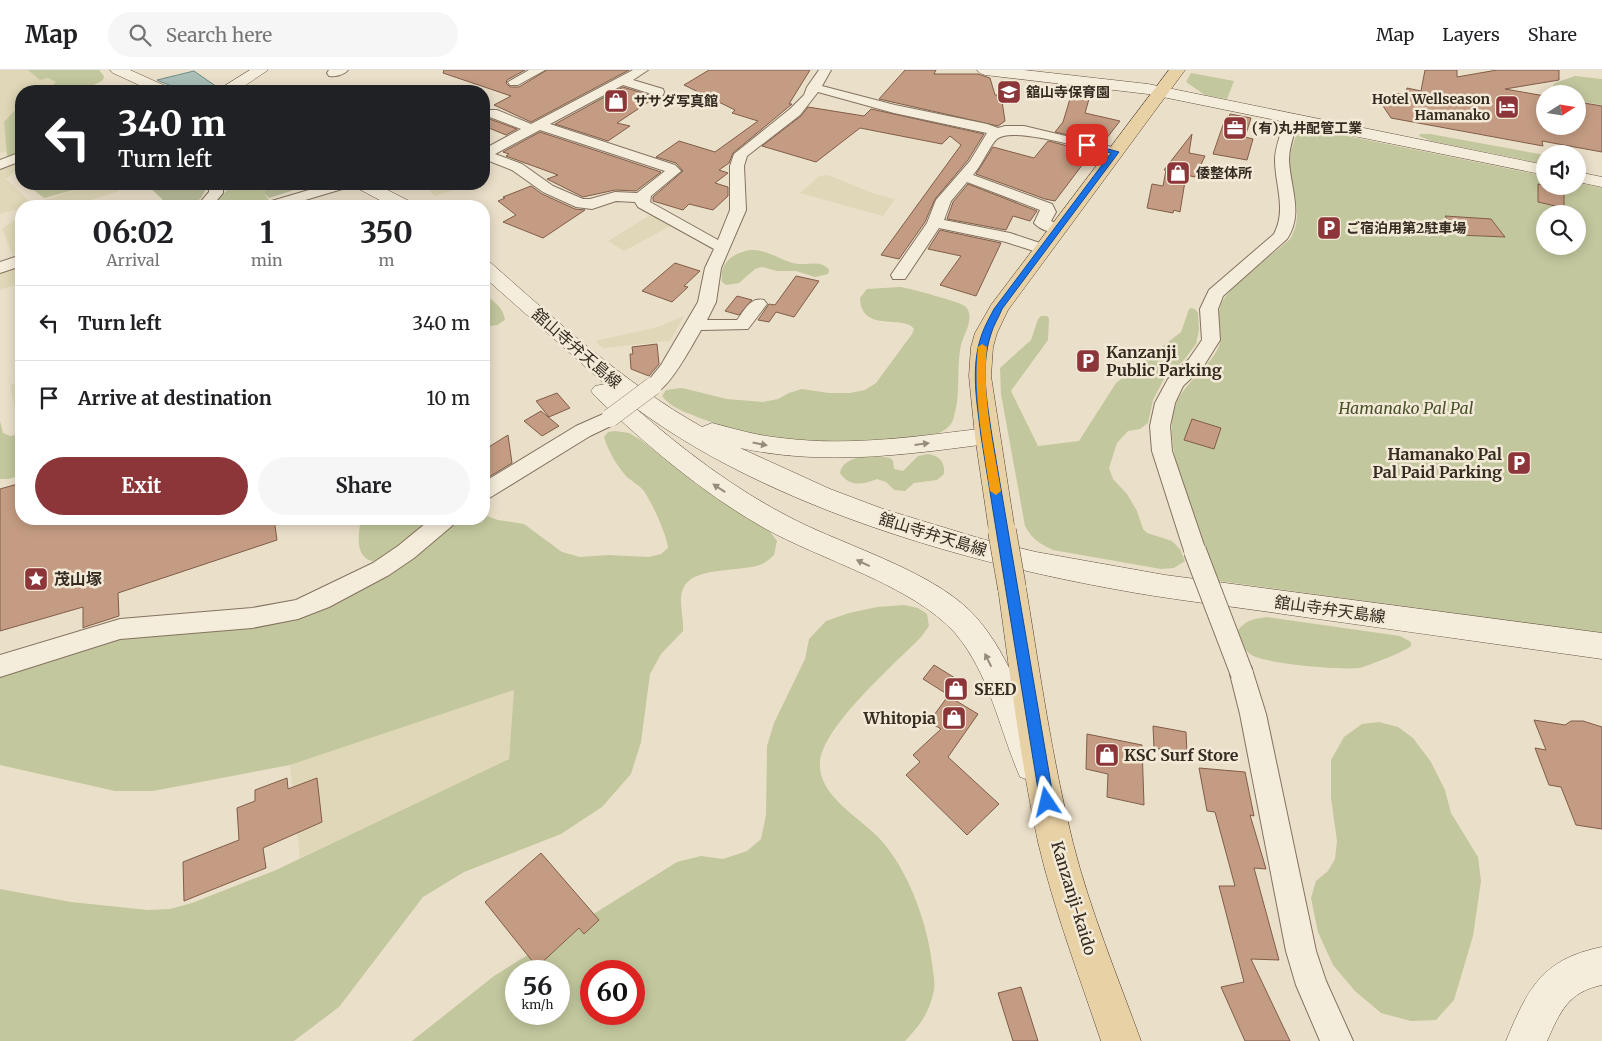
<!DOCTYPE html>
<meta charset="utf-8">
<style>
:root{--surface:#fff;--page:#f6f6f6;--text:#202124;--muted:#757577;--line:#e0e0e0;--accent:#8d3639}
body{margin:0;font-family:Merriweather,"Noto Sans JP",serif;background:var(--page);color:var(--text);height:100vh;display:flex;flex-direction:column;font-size:19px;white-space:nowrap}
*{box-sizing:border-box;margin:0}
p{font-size:16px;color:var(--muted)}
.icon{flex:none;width:28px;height:28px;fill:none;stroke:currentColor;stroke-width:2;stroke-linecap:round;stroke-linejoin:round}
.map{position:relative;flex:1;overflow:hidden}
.drawer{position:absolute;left:15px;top:130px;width:475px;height:325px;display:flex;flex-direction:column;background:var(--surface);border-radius:20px;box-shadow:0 2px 12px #0003}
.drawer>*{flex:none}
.top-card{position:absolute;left:15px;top:15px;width:475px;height:105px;border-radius:20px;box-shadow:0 2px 12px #0003;background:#202124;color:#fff;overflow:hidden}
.needle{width:32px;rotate:78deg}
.controls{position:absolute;left:1536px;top:15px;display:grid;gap:10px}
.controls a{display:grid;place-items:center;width:50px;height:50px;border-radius:50%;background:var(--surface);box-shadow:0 2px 12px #0003;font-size:25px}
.speed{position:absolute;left:505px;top:890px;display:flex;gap:10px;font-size:25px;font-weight:700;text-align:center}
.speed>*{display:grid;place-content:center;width:65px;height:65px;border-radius:50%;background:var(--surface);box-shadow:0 2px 12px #0003;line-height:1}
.speed small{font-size:12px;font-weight:400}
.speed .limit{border:8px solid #d22;background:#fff;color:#111}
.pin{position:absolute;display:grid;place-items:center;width:42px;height:42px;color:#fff;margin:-21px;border-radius:10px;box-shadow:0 2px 8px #0006}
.me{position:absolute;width:55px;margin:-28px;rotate:350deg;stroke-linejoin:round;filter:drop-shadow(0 0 4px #0008)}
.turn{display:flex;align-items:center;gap:18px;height:105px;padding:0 20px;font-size:22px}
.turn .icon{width:65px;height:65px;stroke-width:2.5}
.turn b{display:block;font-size:35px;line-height:42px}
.eta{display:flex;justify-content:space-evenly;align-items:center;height:85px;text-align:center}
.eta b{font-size:30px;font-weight:700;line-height:35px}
.button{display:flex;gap:10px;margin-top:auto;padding:10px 20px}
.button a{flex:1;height:58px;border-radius:30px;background:var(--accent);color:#fff;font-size:20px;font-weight:700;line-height:58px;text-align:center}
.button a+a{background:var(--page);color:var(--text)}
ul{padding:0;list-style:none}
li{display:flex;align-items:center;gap:15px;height:75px;padding:0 20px;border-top:1px solid var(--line)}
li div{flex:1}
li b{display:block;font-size:19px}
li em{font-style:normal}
header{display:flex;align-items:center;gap:30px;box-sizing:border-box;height:70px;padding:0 25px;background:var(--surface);border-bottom:1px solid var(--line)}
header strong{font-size:24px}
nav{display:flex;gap:28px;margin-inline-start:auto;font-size:18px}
.search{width:350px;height:45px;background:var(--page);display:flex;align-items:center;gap:12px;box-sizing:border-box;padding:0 18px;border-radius:28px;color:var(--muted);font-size:19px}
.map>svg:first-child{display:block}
.farmland{fill:#dfd7b7}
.green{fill:#c3c79d;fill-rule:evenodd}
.cemetery{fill:#babd9b}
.water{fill:#a9bfb8;stroke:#708c84}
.building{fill:#c49c83;stroke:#815d48}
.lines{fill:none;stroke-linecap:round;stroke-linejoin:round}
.street-casing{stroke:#84725f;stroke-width:2}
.secondary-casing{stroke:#665342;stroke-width:1}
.primary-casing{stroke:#534133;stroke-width:1}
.street{fill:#f5eddb;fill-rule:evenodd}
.secondary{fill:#f5eddb;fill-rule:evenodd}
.primary{fill:#e8d1a5;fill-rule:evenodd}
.street-bridge-far1-casing{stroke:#84725f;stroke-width:19;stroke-linecap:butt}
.street-bridge-casing{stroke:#84725f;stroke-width:24;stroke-linecap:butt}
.primary-bridge-casing{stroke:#534133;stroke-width:29;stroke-linecap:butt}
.street-bridge-far1{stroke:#f5eddb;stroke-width:18}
.street-bridge{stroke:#f5eddb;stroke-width:22}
.primary-bridge{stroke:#e8d1a5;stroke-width:28}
.oneway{fill:#968c7e}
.route{fill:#1a73e8;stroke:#114b97}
.slow{fill:#f59e0b}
.labels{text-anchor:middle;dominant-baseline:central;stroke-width:5;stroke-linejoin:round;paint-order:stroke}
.far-poi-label{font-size:14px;font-weight:bold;fill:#362b21;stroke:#f2ead7;text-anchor:start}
.street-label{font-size:16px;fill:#362b21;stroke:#f2ead7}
.poi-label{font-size:16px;font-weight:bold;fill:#362b21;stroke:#f2ead7;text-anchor:start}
.park-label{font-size:16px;font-style:italic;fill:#48502a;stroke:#f2ead7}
</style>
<header>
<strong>Map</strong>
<div class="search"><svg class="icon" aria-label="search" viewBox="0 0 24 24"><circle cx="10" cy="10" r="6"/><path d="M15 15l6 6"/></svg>Search here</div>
<nav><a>Map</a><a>Layers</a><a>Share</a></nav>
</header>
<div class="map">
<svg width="1602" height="971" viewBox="0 0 1602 971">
<rect width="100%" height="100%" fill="#eadfc9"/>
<path class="farmland" d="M0 0H28L40 10 48 8 57 12 46 21H21V37L14 41 4 52 7 82 0 83Z
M21 88V98L14 102 6 109 31 133 29 136H21V138L0 144V98Z
M828 105 875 124 895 129 883 146 800 123 819 106Z
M96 114H113L119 121 72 136H36L38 132Z
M423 114H472L435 126Z
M652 144 672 155 624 181 608 171Z
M21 146V184L13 186 2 159Z
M21 194V213L0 220V203Z
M684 246 670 271 603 278 595 271 658 257Z
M21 311V357L19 358 10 315Z
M514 620 509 689 300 788 290 695Z"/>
<path class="green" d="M28 0H99L104 6 103 10C86 21 65 21 46 21L56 12 48 8 40 10Z
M1191 3 1234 11 1227 29 1205 25 1186 12Z
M1575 6 1602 9V35L1578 31V24H1558L1553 16 1555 13Z
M21 37V84L9 87 7 85 4 52 14 41Z
M1298 56 1545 106V116H1578V113L1602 118V563L1219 511C1202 467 1160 382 1175 337 1183 314 1204 302 1216 282 1226 267 1215 250 1221 234 1227 218 1275 183 1290 169 1306 144 1289 117 1290 90 1291 79 1296 67 1298 56ZM1545 144H1578V176H1545Z
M1420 64H1430L1545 85V94L1431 71 1419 66Z
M26 114H96L44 128Z
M238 114H284L263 120 269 131 263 136H213L228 119Z
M749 180C771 179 780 192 799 194 810 195 821 190 829 200L828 204 815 207 796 201H777L762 197 755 199 739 213 726 215 722 212C719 193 732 184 749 180Z
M900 217C909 218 960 232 965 236 976 247 964 263 961 275 956 298 961 325 954 346 953 353 949 357 943 361 933 367 918 367 906 368 836 377 763 373 697 347 684 341 671 338 662 326L666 320 682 318 727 329 763 332 778 329 789 323 802 319 829 323H850L865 320 876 313 912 264 914 259C905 244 861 264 860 228L867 219Z
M484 223C493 231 504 238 505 250L497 255 484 257Z
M1191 238 1195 239 1198 243 1199 260 1196 274 1185 289 1164 309 1153 330 1148 353 1140 359 1128 361 1117 373 1109 398 1113 409 1127 424 1137 441 1143 459 1147 463 1172 471 1180 479 1185 491 1174 498 1161 499 1053 480C1040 474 1032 469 1025 456L1001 324 1000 298 1031 270 1038 249 1041 246H1047L1049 249 1048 270 1011 321 1038 376 1079 371 1116 313 1181 262 1189 239Z
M0 351 3 363 10 366 21 364V405L9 409H0Z
M615 361 629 363 641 370 697 415 768 459 777 471 774 485C771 488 766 492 762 494 742 503 692 495 683 519 678 531 684 548 683 561L661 584 650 604 641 672 631 704 602 737 561 764 464 802 423 827 339 937 294 971H0V819L71 832 148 840 170 839 192 833 276 800 509 689 514 620 290 695 153 721H115L0 695V603L105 569 275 552 459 449H484V445L498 450 524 454 562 482 580 487 608 485 649 487 661 484 668 478C667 465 651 430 643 420 639 415 633 412 628 408 618 398 608 381 604 367L608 362Z
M928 384C940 386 945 392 944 404L937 410 914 413 905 421 894 420 886 412 877 409C864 414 850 418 840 403 844 384 874 385 890 388L893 391 894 399 903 401 918 386Z
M361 449H430L425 457 378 492C354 491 358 466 361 449Z
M904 535 918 538 927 544 929 556 921 567C895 594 823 656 820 692 817 724 858 747 878 767 909 799 929 857 933 901 934 907 935 914 934 920 929 943 921 954 905 971H412L494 906 677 792 701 786 723 789 747 781 761 769 766 745 767 676 774 653 805 589 809 569 826 551 849 543 877 537ZM516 901H559V944H516ZM591 901H634V944H591Z
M1267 547 1400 566 1411 572V576C1406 581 1368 596 1359 598 1341 600 1263 594 1250 584 1242 578 1240 569 1238 560 1246 550 1254 549 1267 547Z
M1379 652 1398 657 1413 668 1431 692 1445 720 1451 743 1478 787 1481 811 1473 866 1454 930 1436 950 1411 951 1381 943 1355 921 1333 895 1318 862 1311 828 1316 811 1328 801 1335 789 1337 771 1331 728V690L1344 667 1362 654Z"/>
<path class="cemetery" d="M146 114H203L205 121 201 128 192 136H161L162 129Z
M284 114H289L294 120 269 128 263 121Z"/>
<path class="water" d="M194 1 217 17C204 27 171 17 157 10Z"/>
<path class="building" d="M444 0H525L507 10 506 13 510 17H519L547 0H629L531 52 494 35 511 26 443 3Z
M709 0H810L789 34H792L733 83 729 93 719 100 728 103 715 113 728 117V126L713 140 689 134 683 140 653 131V127L683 101 676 93 656 87 679 71 715 82 758 51 732 43 735 40 684 15Z
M905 0H936L934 4H978L990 8 995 25H997L998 31H1002L1005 51 998 56 879 29Z
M1425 0H1457V7L1497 0H1559V10L1505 19 1545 26V56H1578V32L1602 36V82L1542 71 1543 76 1391 48 1381 33 1392 23 1406 25 1407 18 1421 21Z
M623 17 656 27 617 53 630 56 608 71 555 54Z
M1073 19 1091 22 1085 43 1120 51 1103 73 1055 62 1063 52Z
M808 37 864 46 871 39 984 64 968 90 935 129 925 152 899 189 881 185 961 75 950 66 942 74 860 58 816 92 762 76 801 46Z
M1230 44 1251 48 1245 67 1253 69 1247 90 1213 84 1224 52H1227Z
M487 48 517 59 506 65 484 56V50Z
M540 62 661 102 636 121 615 120 583 127 547 109 558 105 506 86 509 84 503 82Z
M1192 64 1189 83 1205 86 1195 107 1186 105 1180 142 1174 140 1173 143 1147 138 1152 114 1163 116 1166 100H1164Z
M1048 71 1092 82 1055 131 1045 129 976 104 993 77 1034 88Z
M968 114 1037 141 1030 151 1013 146 1006 160 947 149 953 132Z
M1538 114 1564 119V138L1538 132Z
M531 116 542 124 575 139 585 140 543 168 503 152 516 145 498 131 505 128 503 127Z
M1445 146 1491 149 1505 167 1458 165Z
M940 160 1001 173 976 226 940 215 961 186 928 179Z
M675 193 700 201 684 216 688 217 672 232 642 221Z
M796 206 819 211 794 247 776 242 769 252 758 250 769 234 775 235Z
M737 226 752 230 739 245 725 241Z
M657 274 659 294 649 306 631 299 630 284H633L632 277Z
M557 323 570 338 549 347 536 331Z
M541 341 559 356 542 366 524 351Z
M1192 349 1221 358 1214 379 1184 370Z
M508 365 512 393 484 410V380Z
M21 413V449H274L277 470 118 523 119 546 85 557 83 558V537L0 561V419Z
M934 595 968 616 958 631 923 609Z
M948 626 978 644 948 687 999 734 967 765 906 705 920 692 913 685 941 659 929 652Z
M1534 650 1565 655 1571 651H1583L1602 657V759L1576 755 1561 717 1549 715 1535 678 1546 680Z
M1153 656 1186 662 1187 684 1154 678Z
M1087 664 1142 675 1144 735 1107 727 1108 704 1086 699Z
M1199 698 1245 702 1254 746 1250 745 1266 799 1254 798 1279 890 1251 889 1290 971H1245L1221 917 1244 912 1219 816H1235L1215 742 1207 741Z
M287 708 288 719 317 708 322 752 263 778 266 798 184 831 183 792 239 770 237 738 255 731V720Z
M541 783 599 850 584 864 579 858 537 897 485 832Z
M1021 917 1038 971H1013L998 923Z"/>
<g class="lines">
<defs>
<path id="street" d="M329 0H348C344 5 335 7 329 6L327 3Z
M529 0H545L518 15H510L508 12Z
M633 0H648L633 10 663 19 664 22 663 25 658 26 623 15 550 54 675 95 681 101 651 126 650 132 718 170 730 140V96L734 84 790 39 804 25 807 17 819 0H831L822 16 895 35 987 54 998 58 1005 56H1024L1120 79 1122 82 1115 86C1094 81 1012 55 997 69 990 75 982 95 973 105L1052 134 1056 142 1051 151 1064 156 1066 159 1064 162C1055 165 1040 160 1034 153L1040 140 967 112 951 131 944 150 1010 163 1049 176 1051 179 1049 182 1043 184 1006 172 939 158 905 209H893L891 205 927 153 936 130 970 91 987 63 894 43 818 22 800 45 747 86 744 96 746 140 721 198 716 232 707 250H737C745 240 750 227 764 230L767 234 748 259 701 260C693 274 671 315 658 321 654 323 650 322 646 320L644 316 661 295 698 232 705 198 714 179 638 137 635 132 616 131 592 139 576 137 543 122 512 100 484 89V79L521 59 487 46 485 43 487 40H497L531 54ZM540 60 665 101 637 123 615 122 590 129H583L553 116 522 94 495 84Z
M1292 44 1299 48C1295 62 1289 76 1289 90 1290 117 1304 144 1287 169L1223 226 1218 239 1220 270 1203 297 1183 316 1175 333 1170 356 1172 381 1206 481 1203 487 1195 490 1187 487 1184 481 1152 381 1150 356 1155 333 1168 309 1189 289 1202 270 1200 239 1209 220 1274 164C1287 139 1275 115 1275 90 1275 76 1282 62 1285 48Z
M21 82V91L0 99V90Z
M209 114H223V123L212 136H197L209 122Z
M329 114H351L349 117 285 136H262L265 133Z
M21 185V196L0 203V192Z
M610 341 617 343 620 348 617 353 590 366 491 427 484 430V412L576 356Z
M431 449H456L453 455 414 488 389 505 329 537 298 549 252 558 120 569 0 607V585L120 549 252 538 296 530 373 493 398 476Z
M1242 593 1251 596 1266 644 1316 881 1326 911 1353 971H1320L1296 915 1286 881 1240 644 1230 604 1233 596Z"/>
<path id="secondary" d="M110 0H130L170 18 172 21H152L113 3Z
M250 0H268L237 21H219L221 18Z
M977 0H1024L1148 14 1545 95V105L1148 24 985 5 980 3Z
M1578 102 1602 107V117L1578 112Z
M354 114H376L411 132 413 136H391L357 118Z
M484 191 491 193C558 252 624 313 702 357L712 353C735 359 758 366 782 368 851 377 919 366 987 358L996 360 999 366 996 372 987 374C904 385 823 396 740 378L830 419 883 439 982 469 1036 482 1165 505 1602 563V589C1498 574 1394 560 1290 545 1231 536 1172 530 1114 519 954 490 764 434 633 336 682 379 734 419 793 449 848 477 936 502 976 547 1012 588 1029 646 1048 696L1044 707 1032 711 1020 707C999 659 990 604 955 563 912 515 821 490 764 458 701 422 647 376 595 326L591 321 595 316 605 314 484 207Z
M1602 877V915C1568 922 1560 942 1547 971H1506C1528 918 1542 889 1602 877Z"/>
<path id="primary" d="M1169 0H1185L1008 240 997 263 993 277 991 306 1015 461 1012 468 1002 471 992 468 989 461 975 366 969 306 971 277 975 263 991 235Z
M1012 507 1022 510 1026 518C1040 603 1052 689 1073 773 1090 840 1117 905 1141 971H1101C1079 905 1054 840 1038 772 1020 689 1010 603 998 518L1002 510Z"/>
</defs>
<use href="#street" class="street-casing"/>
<use href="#secondary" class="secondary-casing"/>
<use href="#primary" class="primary-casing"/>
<use href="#street" class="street"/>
<use href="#secondary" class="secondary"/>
<use href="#primary" class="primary"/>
<defs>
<path id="street-bridge-far1" d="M610 348 653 316"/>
<path id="street-bridge" d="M1195 481 1242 604"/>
<path id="primary-bridge" d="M1002 461 1012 518"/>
</defs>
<use href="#street-bridge-far1" class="street-bridge-far1-casing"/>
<use href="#street-bridge" class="street-bridge-casing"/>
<use href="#primary-bridge" class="primary-bridge-casing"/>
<use href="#street-bridge-far1" class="street-bridge-far1"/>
<use href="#street-bridge" class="street-bridge"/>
<use href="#primary-bridge" class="primary-bridge"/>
</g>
<defs><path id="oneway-solid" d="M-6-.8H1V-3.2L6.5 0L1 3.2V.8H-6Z" transform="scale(1.25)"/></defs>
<g class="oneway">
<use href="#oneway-solid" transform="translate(760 374) rotate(11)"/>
<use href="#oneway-solid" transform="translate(922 374) rotate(-7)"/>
<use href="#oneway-solid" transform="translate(719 418) rotate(-147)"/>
<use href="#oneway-solid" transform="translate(863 493) rotate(-155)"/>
<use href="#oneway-solid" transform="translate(988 590) rotate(-116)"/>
</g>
<path class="route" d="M1087 73 1119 82 1002 239C999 247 993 256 991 264 980 297 987 332 992 366L1054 732 1052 737 1047 739 1042 737 1040 732 981 366C977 332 970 297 982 264 985 255 990 247 994 239L1111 83 1084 77V74Z"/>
<path class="slow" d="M982 274 987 277C982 327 993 372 1001 421L996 425 990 421C983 372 973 327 978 277Z"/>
<defs>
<symbol id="school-square" viewBox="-11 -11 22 22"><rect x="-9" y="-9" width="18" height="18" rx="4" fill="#8d3639" stroke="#f2ead7"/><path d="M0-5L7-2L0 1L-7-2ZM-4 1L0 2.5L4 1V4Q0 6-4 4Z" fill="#fff"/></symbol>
<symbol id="shop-square" viewBox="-11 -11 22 22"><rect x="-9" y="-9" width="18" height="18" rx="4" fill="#8d3639" stroke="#f2ead7"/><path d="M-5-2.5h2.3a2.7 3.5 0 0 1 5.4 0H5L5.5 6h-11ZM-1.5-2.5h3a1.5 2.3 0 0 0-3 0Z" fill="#fff"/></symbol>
<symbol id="hotel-square" viewBox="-11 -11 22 22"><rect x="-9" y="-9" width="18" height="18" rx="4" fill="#8d3639" stroke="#f2ead7"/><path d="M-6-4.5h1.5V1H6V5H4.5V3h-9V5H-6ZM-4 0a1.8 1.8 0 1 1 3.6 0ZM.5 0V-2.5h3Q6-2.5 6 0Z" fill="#fff"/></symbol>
<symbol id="office-square" viewBox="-11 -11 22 22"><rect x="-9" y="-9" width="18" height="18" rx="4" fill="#8d3639" stroke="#f2ead7"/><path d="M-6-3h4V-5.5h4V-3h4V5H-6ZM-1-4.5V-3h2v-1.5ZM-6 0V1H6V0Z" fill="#fff"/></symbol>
<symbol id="parking-square" viewBox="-11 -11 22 22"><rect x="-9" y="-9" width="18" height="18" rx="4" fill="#8d3639" stroke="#f2ead7"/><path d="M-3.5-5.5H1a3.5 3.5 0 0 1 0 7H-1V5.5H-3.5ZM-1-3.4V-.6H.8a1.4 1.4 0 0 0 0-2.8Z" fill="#fff"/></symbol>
<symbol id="sight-square" viewBox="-11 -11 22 22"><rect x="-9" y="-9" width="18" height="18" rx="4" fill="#8d3639" stroke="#f2ead7"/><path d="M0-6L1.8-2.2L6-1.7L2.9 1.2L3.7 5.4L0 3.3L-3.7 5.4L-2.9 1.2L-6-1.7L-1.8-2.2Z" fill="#fff"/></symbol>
</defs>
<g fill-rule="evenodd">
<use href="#school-square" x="995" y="8" width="28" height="28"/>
<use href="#shop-square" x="602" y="17" width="28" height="28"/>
<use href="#hotel-square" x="1493" y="23" width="28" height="28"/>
<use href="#office-square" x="1221" y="44" width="28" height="28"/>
<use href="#shop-square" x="1164" y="89" width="28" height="28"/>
<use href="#parking-square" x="1315" y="144" width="28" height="28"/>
<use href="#parking-square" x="1074" y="277" width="28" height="28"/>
<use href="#parking-square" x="1505" y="379" width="28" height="28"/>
<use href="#sight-square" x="22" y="495" width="28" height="28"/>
<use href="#shop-square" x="942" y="605" width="28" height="28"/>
<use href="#shop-square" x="940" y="634" width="28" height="28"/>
<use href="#shop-square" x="1093" y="671" width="28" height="28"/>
</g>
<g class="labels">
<g class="far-poi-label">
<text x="1026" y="22">舘山寺保育園</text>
<text x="1490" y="29" text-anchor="end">Hotel Wellseason<tspan x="1490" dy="16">Hamanako</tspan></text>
<text x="634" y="31">ササダ写真館</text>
<text x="1252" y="58">(有)丸井配管工業</text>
<text x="1196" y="103">倭整体所</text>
<text x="1346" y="158">ご宿泊用第2駐車場</text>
</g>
<g class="street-label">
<text transform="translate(577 278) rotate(41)">舘山寺弁天島線</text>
<text transform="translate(933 464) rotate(17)">舘山寺弁天島線</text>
<text transform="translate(1330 539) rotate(8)">舘山寺弁天島線</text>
<text transform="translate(1074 828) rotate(73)">Kanzanji-kaido</text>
</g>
<g class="poi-label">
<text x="1106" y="282">Kanzanji<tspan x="1106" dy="18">Public Parking</tspan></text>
<text x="1502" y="384" text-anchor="end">Hamanako Pal<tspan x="1502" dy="18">Pal Paid Parking</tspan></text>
<text x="54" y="509">茂山塚</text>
<text x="974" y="619">SEED</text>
<text x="936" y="648" text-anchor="end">Whitopia</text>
<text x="1124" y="685">KSC Surf Store</text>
</g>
<g class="park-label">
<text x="1406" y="338">Hamanako Pal Pal</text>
</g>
</g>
</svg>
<div class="controls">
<a><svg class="needle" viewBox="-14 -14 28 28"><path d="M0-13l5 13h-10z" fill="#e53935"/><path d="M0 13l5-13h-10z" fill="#757577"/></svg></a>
<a><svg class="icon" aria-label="sound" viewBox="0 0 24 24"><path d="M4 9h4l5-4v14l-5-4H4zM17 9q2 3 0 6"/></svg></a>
<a><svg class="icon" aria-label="search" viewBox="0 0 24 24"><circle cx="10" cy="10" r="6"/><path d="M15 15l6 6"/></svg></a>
</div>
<div class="speed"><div>56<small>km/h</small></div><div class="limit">60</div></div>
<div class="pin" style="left:1087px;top:75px;background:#d93025"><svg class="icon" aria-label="arrive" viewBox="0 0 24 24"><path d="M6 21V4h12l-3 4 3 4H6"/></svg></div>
<svg class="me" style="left:1047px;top:732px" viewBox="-20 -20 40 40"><path d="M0-17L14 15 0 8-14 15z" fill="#1a73e8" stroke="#fff" stroke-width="4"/></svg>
<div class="top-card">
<div class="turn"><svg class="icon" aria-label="left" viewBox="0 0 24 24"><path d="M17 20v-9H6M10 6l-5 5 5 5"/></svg><div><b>340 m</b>Turn left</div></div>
</div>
<section class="drawer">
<div class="eta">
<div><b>06:02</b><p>Arrival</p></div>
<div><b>1</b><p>min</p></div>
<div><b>350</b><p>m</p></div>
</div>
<ul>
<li><svg class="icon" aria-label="left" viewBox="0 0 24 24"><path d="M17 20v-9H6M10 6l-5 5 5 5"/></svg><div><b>Turn left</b></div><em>340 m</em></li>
<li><svg class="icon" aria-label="arrive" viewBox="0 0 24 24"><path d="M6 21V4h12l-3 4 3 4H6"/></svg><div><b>Arrive at destination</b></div><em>10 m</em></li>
</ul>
<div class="button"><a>Exit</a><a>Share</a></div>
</section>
</div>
